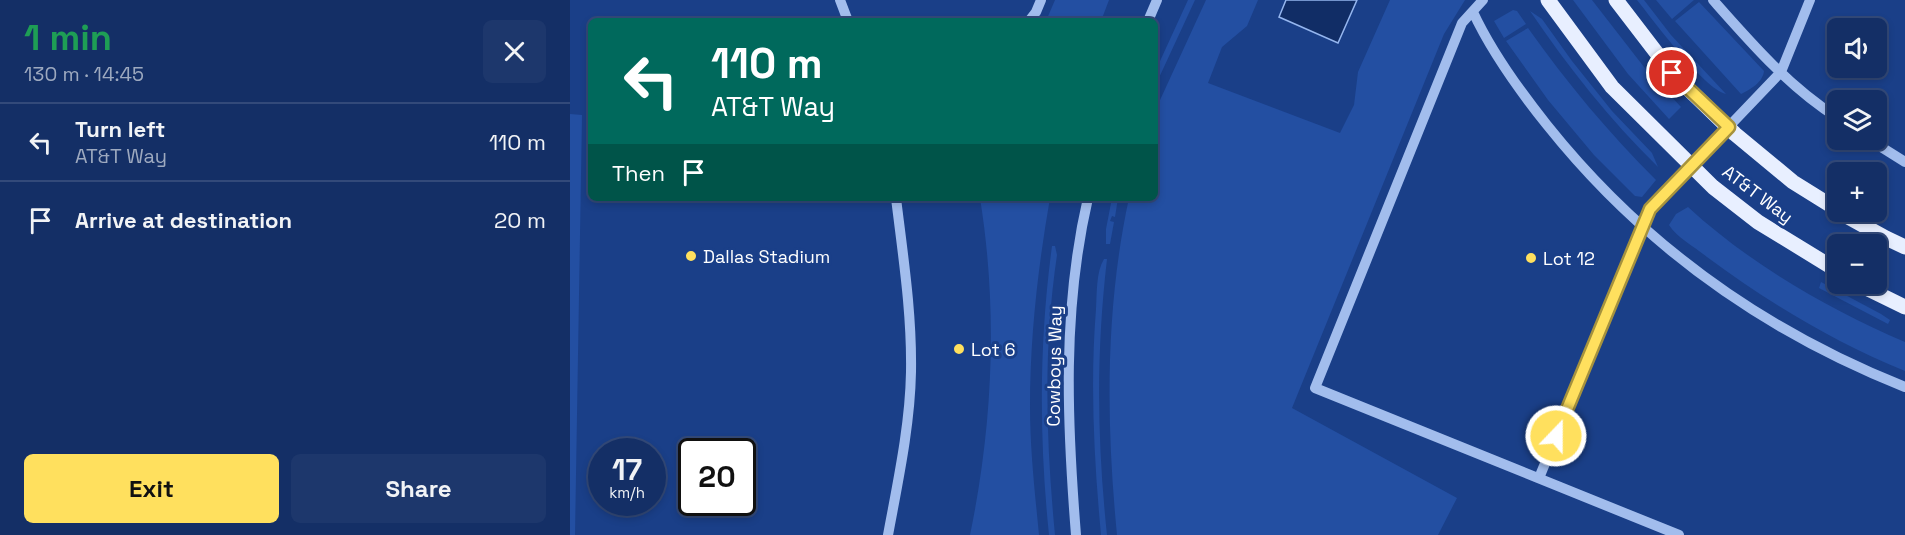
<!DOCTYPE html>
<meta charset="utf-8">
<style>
:root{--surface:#142f66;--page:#1d376c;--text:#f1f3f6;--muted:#9da9bf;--line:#334a7a;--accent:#ffe05e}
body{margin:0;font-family:"Space Grotesk",sans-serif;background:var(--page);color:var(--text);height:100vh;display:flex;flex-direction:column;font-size:22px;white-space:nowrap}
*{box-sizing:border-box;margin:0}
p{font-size:20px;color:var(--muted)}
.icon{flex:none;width:33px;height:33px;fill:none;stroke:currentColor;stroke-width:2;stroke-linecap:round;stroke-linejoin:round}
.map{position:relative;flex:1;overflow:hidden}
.drawer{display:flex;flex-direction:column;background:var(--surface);width:570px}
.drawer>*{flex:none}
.hud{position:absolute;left:18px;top:18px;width:570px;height:183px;border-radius:9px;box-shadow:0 3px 9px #0003,0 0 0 2px var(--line);background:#00695c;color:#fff;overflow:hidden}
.tools{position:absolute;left:1257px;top:18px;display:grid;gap:12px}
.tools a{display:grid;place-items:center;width:60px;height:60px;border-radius:9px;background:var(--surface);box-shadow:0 3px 9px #0003,0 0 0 2px var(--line);font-size:30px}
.speed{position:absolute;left:18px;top:438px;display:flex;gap:12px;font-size:30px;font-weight:700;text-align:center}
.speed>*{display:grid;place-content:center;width:78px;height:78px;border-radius:50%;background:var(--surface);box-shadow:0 3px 9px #0003,0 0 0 2px var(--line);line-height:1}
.speed small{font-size:15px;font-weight:400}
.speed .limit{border:3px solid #111;border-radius:9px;background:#fff;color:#111}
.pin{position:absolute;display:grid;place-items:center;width:51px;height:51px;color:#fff;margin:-26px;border:3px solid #fff;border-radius:50%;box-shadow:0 2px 6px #0007}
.me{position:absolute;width:66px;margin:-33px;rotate:22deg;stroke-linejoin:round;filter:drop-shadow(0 0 4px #0008)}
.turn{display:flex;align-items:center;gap:21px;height:126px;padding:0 24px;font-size:27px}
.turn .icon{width:78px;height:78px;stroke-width:2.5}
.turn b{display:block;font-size:42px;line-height:51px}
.then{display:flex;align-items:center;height:57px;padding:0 24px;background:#0003;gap:12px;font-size:22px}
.round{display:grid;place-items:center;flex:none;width:63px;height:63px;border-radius:9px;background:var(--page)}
.head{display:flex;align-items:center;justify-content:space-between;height:102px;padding:0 24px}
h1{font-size:36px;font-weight:800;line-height:45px;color:#1e9e55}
.action{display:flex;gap:12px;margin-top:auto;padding:12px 24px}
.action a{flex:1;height:69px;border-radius:9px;background:var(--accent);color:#111;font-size:24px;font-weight:800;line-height:69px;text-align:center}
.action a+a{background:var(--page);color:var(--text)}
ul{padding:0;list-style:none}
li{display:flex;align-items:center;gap:18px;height:78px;padding:0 24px;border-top:2px solid var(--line)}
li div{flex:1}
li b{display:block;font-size:22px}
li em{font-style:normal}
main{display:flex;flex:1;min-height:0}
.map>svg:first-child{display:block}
.green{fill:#234fa2}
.water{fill:#112d66;stroke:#95b6ef;stroke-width:1.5}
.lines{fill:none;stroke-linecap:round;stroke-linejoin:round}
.minor{stroke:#a2bded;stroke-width:10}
.major{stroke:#e8efff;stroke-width:15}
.route-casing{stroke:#a6923d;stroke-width:15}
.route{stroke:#ffe05e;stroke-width:10}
.poi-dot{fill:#ffe05e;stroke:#1a3f88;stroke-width:2}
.labels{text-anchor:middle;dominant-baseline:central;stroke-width:6;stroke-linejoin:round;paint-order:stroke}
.street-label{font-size:18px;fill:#fff;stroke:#1a3f88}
.poi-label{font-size:18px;fill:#fff;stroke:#1a3f88;text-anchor:start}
</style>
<main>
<section class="drawer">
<div class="head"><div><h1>1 min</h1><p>130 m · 14:45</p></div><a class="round"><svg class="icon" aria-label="close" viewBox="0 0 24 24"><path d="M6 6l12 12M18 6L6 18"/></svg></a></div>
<ul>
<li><svg class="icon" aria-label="left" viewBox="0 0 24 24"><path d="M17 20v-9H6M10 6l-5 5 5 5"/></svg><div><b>Turn left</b><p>AT&amp;T Way</p></div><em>110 m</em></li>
<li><svg class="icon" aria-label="arrive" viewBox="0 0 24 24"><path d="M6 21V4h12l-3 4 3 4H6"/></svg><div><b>Arrive at destination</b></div><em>20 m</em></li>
</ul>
<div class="action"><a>Exit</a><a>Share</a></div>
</section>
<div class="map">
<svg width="1335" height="535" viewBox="0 0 1335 535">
<rect width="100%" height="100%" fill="#1a3f88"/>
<path class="green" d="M485 0H539L531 21H476Z
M618 0H625L587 82 585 81V72Z
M636 0H688L677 26 652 47 638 83 770 133 784 105 788 72 820 0H895L874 34 722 408 887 498 868 535H547C536 422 535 309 559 198H585V111Z
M1003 0H1022L1074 67 1111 107 1099 119 1058 74Z
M1067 0H1074L1101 35 1156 94C1134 89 1083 20 1067 0Z
M1086 0H1124L1102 19Z
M1129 2 1194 71C1193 82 1180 90 1171 94L1105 21Z
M943 10 947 11 956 24 934 38 924 21Z
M960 11 972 19 1002 61 1042 111 1082 153 1088 167C1040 120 998 67 960 11Z
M958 28C997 83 1038 132 1086 180L1072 197 1065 196 1024 155 978 100 936 41Z
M0 114 12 115 5 535H0Z
M410 198H480C468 267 460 337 460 407 460 450 465 493 469 535H400C423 424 428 310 410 198Z
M542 198H548L545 217 542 216 540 221 544 222 540 244H536V229Z
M1118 207C1180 264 1258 309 1335 342V371C1264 342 1199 303 1137 257 1125 247 1107 238 1099 225L1106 214Z
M482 246H485L487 255C473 349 476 441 485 535H479C469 438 469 342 482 246Z
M534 259H537C526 354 527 440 537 535H531C524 459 520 384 526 309 527 293 526 272 534 259Z
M1251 282 1311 314 1320 320 1318 324 1249 288Z"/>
<path class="water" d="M716 0H787L768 43 709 17Z"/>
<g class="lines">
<path class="minor" d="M270 0 278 21
M913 0 892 23 745 388 1109 535
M1143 0C1181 43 1219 87 1268 118
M903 12C922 53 949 90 977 125 1072 244 1194 331 1335 387
M459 21 466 12 471 0
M578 21 587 0
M1300 140 1335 162
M969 478 1080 209 1211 72 1240 0
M318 535C328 481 340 426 341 372 342 313 333 256 326 198
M506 535C497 422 492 310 518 198"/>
<path class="major" d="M978 0 1042 87 1143 187 1188 222 1268 271
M1046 0 1102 73 1165 134 1223 182 1268 210
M1269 212 1316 238 1335 247
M1288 284 1335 307"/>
</g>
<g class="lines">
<defs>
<path id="route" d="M986 436 1080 209 1159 127 1102 73"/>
</defs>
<use href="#route" class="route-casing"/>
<use href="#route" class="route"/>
</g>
<g class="poi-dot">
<circle cx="121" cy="256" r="6"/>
<circle cx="961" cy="258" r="6"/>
<circle cx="389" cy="349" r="6"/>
</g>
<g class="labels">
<g class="street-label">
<text transform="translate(1188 194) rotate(37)">AT&amp;T Way</text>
<text transform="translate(484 366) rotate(-89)">Cowboys Way</text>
</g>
<g class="poi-label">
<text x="133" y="256">Dallas Stadium</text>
<text x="973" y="258">Lot 12</text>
<text x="401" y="349">Lot 6</text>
</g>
</g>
</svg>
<div class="tools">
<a><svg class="icon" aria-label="sound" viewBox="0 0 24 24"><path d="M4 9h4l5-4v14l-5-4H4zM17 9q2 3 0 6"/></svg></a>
<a><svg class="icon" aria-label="layers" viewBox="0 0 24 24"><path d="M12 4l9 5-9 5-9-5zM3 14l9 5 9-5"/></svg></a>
<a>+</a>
<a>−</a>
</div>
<div class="speed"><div>17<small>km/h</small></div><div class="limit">20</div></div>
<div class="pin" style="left:1102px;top:73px;background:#d93025"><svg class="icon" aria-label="arrive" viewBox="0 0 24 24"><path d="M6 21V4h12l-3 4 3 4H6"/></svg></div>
<svg class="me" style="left:986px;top:436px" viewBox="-20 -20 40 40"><circle r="17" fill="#ffe05e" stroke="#fff" stroke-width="3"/><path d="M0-11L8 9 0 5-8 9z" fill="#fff"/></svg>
<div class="hud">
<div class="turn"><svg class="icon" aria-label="left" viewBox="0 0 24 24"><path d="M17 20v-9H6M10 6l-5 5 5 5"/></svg><div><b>110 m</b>AT&amp;T Way</div></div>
<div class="then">Then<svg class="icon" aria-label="arrive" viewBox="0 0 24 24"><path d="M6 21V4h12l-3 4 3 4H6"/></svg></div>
</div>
</div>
</main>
